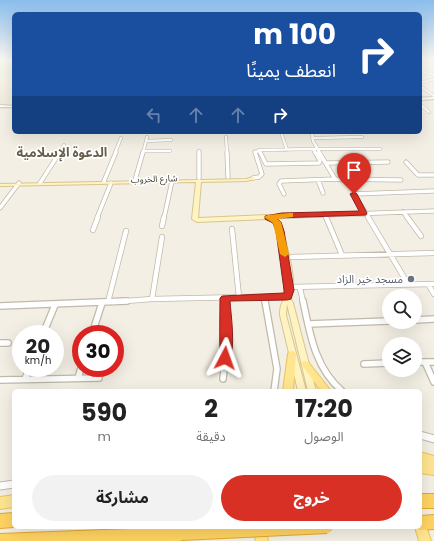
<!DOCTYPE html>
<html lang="ar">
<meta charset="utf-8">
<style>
:root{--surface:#fff;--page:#f2f2f2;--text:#222;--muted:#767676;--accent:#d93025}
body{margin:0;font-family:Poppins,"Noto Sans Arabic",sans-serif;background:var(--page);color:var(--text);direction:rtl;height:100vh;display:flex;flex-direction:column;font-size:15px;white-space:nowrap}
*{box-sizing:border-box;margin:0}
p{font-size:13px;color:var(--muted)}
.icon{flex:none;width:22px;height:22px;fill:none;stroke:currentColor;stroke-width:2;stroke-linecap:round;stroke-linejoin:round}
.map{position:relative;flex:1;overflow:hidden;direction:ltr}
.sheet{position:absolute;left:12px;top:389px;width:410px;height:140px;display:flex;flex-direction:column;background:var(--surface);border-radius:6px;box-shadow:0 4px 16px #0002;direction:rtl}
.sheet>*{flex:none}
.banner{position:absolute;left:12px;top:12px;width:410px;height:122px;border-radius:6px;box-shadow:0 4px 16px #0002;direction:rtl;background:#1a4fa0;color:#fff;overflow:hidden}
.tools{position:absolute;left:382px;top:289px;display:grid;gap:8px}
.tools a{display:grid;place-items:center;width:40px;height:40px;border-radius:50%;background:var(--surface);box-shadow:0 4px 16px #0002;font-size:20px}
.speed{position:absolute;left:12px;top:325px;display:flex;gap:8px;font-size:20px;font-weight:700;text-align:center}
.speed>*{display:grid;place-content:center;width:52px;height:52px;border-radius:50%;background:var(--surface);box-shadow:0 4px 16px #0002;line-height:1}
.speed small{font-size:10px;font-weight:400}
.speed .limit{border:6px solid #d22;background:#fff;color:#111}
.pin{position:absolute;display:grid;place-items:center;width:34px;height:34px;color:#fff;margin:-41px -17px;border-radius:50% 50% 50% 0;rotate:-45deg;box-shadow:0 0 4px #0007}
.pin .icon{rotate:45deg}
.me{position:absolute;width:44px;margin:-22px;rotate:4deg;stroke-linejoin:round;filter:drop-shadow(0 0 3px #0008)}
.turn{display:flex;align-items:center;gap:14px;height:84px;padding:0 20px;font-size:18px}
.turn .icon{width:52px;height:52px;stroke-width:2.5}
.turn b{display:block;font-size:28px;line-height:34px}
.lanes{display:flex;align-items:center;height:38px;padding:0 20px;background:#0003;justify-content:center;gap:20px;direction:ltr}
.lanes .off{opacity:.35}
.eta{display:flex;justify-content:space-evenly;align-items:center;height:68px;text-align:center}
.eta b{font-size:24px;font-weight:700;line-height:28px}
.primary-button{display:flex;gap:8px;margin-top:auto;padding:8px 20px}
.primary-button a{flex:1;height:46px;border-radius:24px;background:var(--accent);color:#fff;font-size:16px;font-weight:700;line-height:46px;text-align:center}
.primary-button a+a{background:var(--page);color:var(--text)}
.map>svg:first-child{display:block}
.education{fill:#ece5cd}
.green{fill:#cae9ab}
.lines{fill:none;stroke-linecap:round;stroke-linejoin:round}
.minor-far5-casing{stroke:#c1baa9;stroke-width:3}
.minor-far4-casing{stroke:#c1baa9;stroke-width:3.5}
.minor-far3-casing{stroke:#c1baa9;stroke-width:5}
.minor-far2-casing{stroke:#c1baa9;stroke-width:6}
.minor-far1-casing{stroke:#c1baa9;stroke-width:8}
.minor-casing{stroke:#c1baa9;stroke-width:9}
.tertiary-casing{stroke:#c1baa9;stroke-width:2.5}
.secondary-casing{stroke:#d5c692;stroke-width:2}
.primary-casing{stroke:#e7c55d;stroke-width:2}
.motorway-casing{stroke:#e2a92e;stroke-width:2}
.minor-far5{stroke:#fff;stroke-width:2}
.minor-far4{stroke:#fff;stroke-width:2.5}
.minor-far3{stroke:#fff;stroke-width:3.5}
.minor-far2{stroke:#fff;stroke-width:4.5}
.minor-far1{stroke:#fff;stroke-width:5.5}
.minor{stroke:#fff;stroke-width:7}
.tertiary{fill:#fff;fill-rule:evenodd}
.secondary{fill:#fff3c1;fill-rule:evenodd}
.primary{fill:#ffe590;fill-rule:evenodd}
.motorway{fill:#ffd362;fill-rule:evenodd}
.motorway-bridge-casing{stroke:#e2a92e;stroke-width:14;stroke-linecap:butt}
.motorway-bridge{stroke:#ffd362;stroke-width:12}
.route{fill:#d93025;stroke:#8d1f18}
.slow{fill:#f59e0b}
.worship-dot{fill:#6b7280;stroke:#fff;stroke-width:1.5}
.labels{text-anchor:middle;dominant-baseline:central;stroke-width:3.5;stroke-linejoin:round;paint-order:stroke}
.far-street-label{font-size:9px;fill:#453f34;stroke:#fff}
.worship-label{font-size:11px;fill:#5b616d;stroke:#fff;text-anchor:end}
.far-district-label{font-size:13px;font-weight:bold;fill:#685e4b;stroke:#fff}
</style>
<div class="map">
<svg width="434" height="541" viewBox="0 0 434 541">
<rect width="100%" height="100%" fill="#f3efe4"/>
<path class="education" d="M0 60H14V104H0Z"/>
<path class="green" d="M8 60H14V75H0V63Z"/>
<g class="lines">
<defs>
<path id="minor-far5" d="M420 72 434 68
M422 72 434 75
M420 83 434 79
M420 86 434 96"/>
<path id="minor-far4" d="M420 104 429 112
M281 132 287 150
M312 132 313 141 320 153
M226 137 227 153
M312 138 362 137
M146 141 171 140
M313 149H380
M313 149 315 153
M143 151H170
M199 151V153
M59 153 64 145
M115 153 121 138
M143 153 147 137
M255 153 259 150
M260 153 259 150 313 149"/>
<path id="minor-far3" d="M199 152V178
M227 152 228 177
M260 152 266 164 319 163 320 161 315 152
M319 152 335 179 401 180
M406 162 418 175H434
M326 163 388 162
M253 178 259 177 262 174 255 152
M135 180 143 152
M318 180 323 193
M104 181 116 152
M40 183 60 152
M284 194 279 184 281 181 335 179
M0 208 19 183
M403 212 408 218
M324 214 326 218
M268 217 434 211
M97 218 111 183
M164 218 172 181
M369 218 354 194 434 191"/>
<path id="minor-far2" d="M326 217 342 255
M368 217 408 284
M407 217 421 236
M162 226 164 217
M232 229 239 297
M93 230 98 217
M292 257 434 253
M428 284 434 294
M290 287 434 284
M300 288 303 302
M264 297 265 302
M225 298V302
M152 299 162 237
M108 302 126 231
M113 302 152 299 287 296"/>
<path id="minor-far1" d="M265 301 277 369 274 391
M303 301C310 334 315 368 342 391
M0 306 127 301
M415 320 434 319
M308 324 389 321
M43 334 55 305
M92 334 102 303
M0 343H8
M415 362H434
M425 362 434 382
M364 364 389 363
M78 378 81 368
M25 379 29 368
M223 379 227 341 225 301
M0 380 99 378"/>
<path id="minor" d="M420 435 434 439
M0 486 14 484"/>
<path id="tertiary" d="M434 97V99L420 100V98Z
M0 105 14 106V108L11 107H0Z"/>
<path id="secondary" d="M253 177H255V179L246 181 201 182 198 218 268 215 280 222C285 238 295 274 293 289 293 292 291 295 290 298L293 303 316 391H308L287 304 286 315 306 391H298L280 315C279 304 286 298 287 288 288 271 280 239 275 223L267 219 197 222 192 219 196 182 0 186V184L197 180 199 179 201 180 246 179Z"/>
<path id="primary" d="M292 351 295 352 296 354 293 391H283L288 354 289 352Z
M305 361 308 362 331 391H321L301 364 302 362Z
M420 452 434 456V475L420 473V463H424L420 462Z
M14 495V507L0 509V497Z
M420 518 424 520 431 541H419L415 527H420Z
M253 527H265L268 541H256Z"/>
<path id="motorway" d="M420 494H434V508H420Z
M14 513V527L0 528V514Z
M434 515V529L420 530 415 528 420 527V516Z
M181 527 186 529 188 534 186 539 181 541H0V534Z"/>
</defs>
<use href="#minor-far5" class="minor-far5-casing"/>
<use href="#minor-far4" class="minor-far4-casing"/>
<use href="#minor-far3" class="minor-far3-casing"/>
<use href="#minor-far2" class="minor-far2-casing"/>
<use href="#minor-far1" class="minor-far1-casing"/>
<use href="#minor" class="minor-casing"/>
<use href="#tertiary" class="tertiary-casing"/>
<use href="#secondary" class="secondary-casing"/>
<use href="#primary" class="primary-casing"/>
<use href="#motorway" class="motorway-casing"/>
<use href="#minor-far5" class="minor-far5"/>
<use href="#minor-far4" class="minor-far4"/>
<use href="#minor-far3" class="minor-far3"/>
<use href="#minor-far2" class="minor-far2"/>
<use href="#minor-far1" class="minor-far1"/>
<use href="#minor" class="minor"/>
<use href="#tertiary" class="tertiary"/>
<use href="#secondary" class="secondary"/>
<use href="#primary" class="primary"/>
<use href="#motorway" class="motorway"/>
<defs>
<path id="motorway-bridge" d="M181 534 327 527"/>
</defs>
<use href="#motorway-bridge" class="motorway-bridge-casing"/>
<use href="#motorway-bridge" class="motorway-bridge"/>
</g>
<linearGradient id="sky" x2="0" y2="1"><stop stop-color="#8abdec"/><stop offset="0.44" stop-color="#faf8f3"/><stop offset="1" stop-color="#faf8f3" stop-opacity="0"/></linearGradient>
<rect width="434" height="136" fill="url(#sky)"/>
<path class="route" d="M354 192 357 194 367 213 366 215 276 218 281 222 284 231 294 290 291 299 287 300 230 301C231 316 236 348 229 361L225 363 221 361C219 358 220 307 220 298L222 296 284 293V290L276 231 273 223 265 219V216L282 213 359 211 350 194Z"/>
<path class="slow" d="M290 213H293V217L277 219 281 222 289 254 285 257 280 254 273 223 264 217 268 215Z"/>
<circle class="worship-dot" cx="411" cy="279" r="4"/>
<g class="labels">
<g class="far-street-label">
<text transform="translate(154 179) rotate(-2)">شارع الخروب</text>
</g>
<g class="worship-label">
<text x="403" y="279">مسجد خير الزاد</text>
</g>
<g class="far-district-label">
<text x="62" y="152">الدعوة الإسلامية</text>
</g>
</g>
</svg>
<div class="tools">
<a><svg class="icon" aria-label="search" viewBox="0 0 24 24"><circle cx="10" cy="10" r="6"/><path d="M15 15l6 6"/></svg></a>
<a><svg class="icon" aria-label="layers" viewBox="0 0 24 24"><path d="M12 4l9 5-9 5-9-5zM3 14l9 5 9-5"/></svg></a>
</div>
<div class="speed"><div>20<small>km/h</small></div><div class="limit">30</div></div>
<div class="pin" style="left:354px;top:194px;background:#d93025"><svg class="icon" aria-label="arrive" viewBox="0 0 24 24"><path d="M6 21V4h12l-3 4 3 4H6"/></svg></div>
<svg class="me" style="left:225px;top:358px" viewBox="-20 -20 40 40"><path d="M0-17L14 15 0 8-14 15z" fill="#d93025" stroke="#fff" stroke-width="4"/></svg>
<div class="banner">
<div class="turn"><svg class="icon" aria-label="right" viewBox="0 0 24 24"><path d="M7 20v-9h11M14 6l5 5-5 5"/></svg><div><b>100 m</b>انعطف يمينًا</div></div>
<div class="lanes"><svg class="icon off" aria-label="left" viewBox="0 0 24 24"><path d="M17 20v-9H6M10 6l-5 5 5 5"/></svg><svg class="icon off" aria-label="ahead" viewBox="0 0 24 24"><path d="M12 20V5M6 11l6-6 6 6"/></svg><svg class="icon off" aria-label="ahead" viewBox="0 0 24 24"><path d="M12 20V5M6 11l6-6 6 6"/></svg><svg class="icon" aria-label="right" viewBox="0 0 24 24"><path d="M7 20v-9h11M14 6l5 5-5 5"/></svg></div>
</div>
<section class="sheet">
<div class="eta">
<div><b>17:20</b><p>الوصول</p></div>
<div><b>2</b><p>دقيقة</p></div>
<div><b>590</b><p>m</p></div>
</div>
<div class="primary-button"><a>خروج</a><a>مشاركة</a></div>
</section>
</div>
